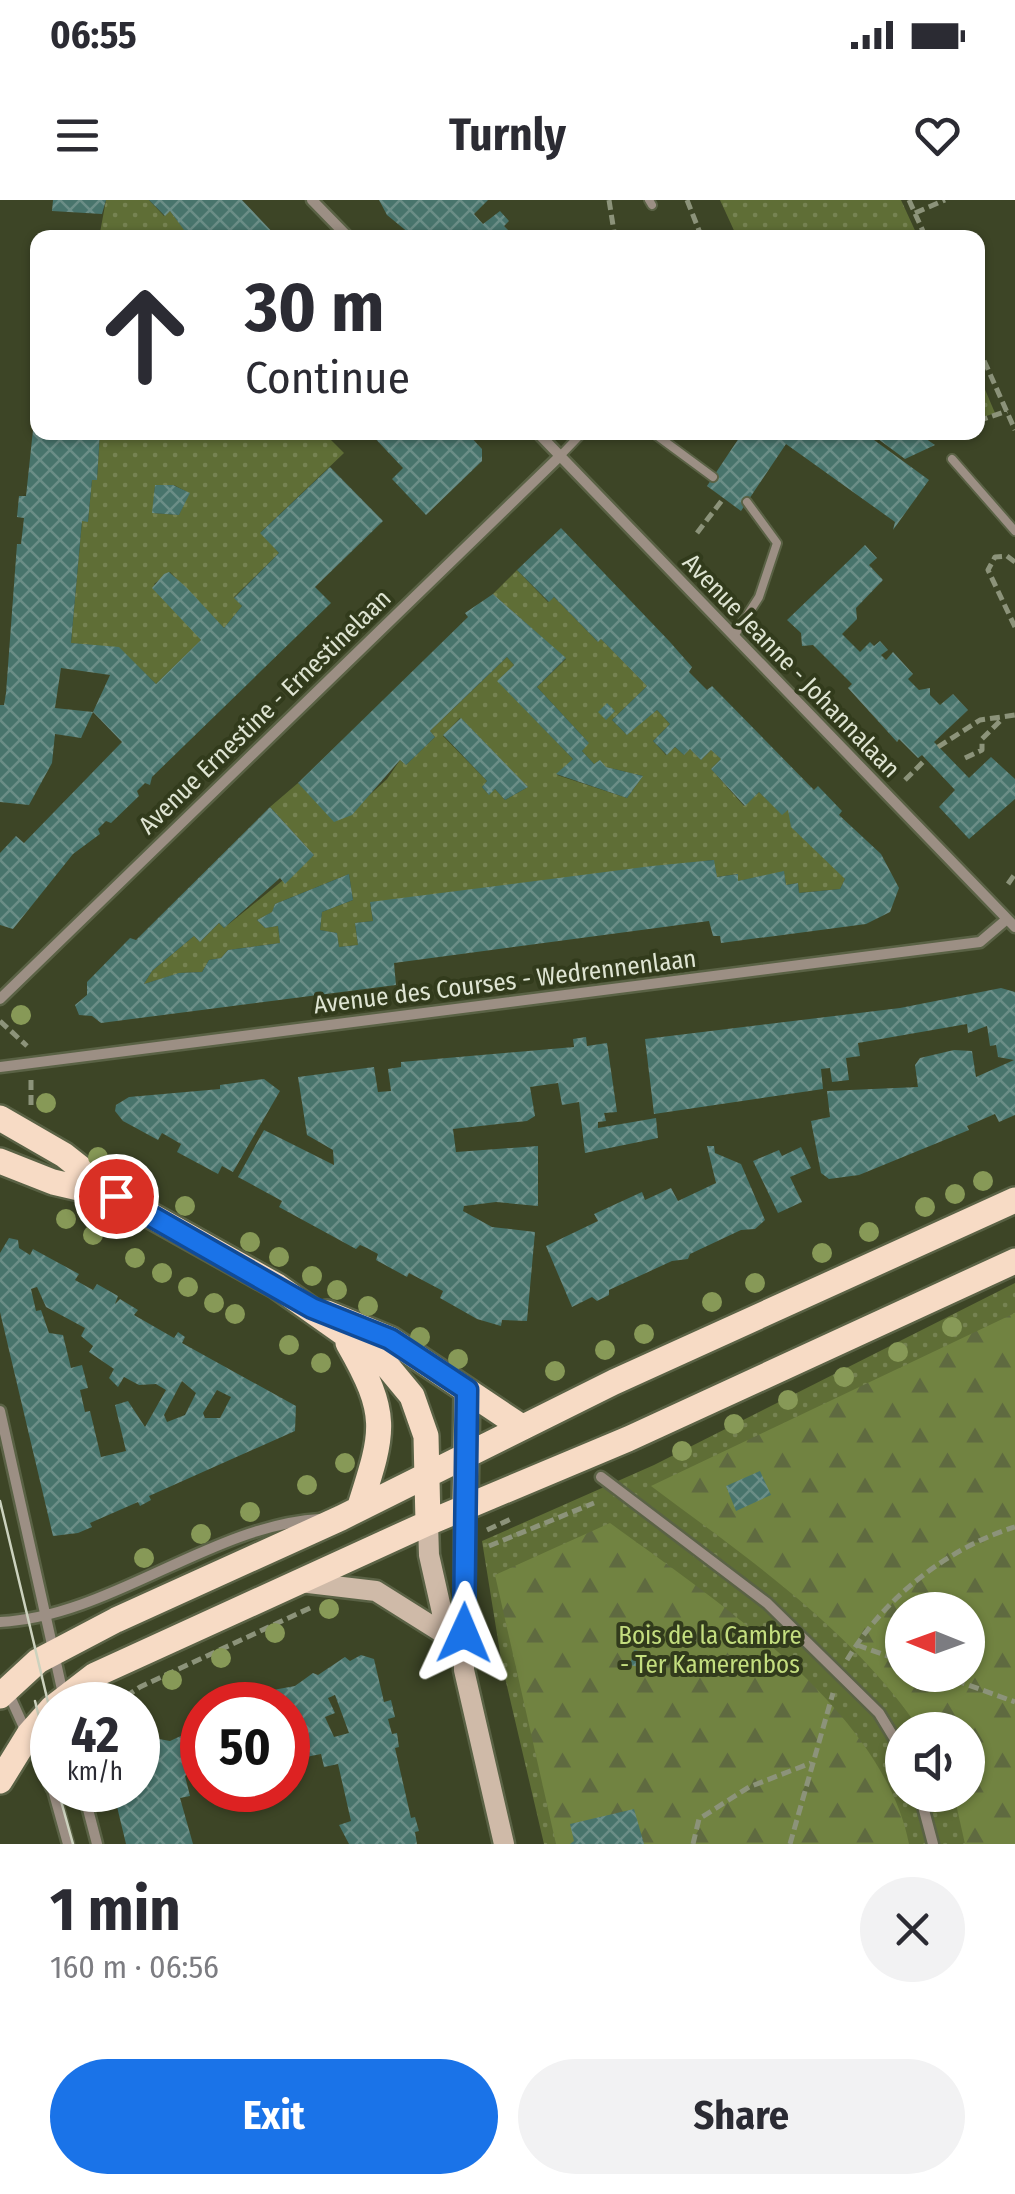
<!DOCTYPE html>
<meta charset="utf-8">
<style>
:root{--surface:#fff;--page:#f2f2f3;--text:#2b2b33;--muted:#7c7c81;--accent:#1a73e8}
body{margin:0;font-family:"Fira Sans Condensed",sans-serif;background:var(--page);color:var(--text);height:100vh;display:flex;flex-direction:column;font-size:38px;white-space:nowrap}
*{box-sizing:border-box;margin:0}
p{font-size:32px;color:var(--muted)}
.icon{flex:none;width:55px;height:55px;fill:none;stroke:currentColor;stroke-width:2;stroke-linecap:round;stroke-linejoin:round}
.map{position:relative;height:1644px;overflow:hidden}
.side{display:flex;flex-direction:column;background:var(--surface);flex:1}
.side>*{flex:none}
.guide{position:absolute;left:30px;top:30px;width:955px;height:210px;border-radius:20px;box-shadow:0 2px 8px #0004;background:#fff;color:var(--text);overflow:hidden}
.needle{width:65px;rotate:271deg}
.buttons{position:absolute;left:885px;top:1392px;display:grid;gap:20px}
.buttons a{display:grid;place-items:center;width:100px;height:100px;border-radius:50%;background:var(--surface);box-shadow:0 2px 8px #0004;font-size:50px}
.speed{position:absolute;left:30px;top:1482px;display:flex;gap:20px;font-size:50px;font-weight:700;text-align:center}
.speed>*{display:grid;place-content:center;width:130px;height:130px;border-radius:50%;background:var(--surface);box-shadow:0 2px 8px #0004;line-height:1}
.speed small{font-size:25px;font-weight:400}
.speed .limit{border:15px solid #d22;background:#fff;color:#111}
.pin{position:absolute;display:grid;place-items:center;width:85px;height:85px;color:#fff;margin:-42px;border:5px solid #fff;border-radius:50%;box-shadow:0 2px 10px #0007}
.me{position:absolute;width:110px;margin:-55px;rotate:1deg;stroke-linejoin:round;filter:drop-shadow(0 0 8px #0008)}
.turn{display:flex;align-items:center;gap:35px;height:210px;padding:0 50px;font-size:45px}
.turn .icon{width:130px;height:130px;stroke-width:2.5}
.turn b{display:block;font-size:70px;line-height:85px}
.round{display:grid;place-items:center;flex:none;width:105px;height:105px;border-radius:52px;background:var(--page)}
.overview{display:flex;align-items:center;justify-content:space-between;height:170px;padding:0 50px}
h1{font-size:60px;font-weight:700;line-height:75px}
.button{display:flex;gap:20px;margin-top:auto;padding:20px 50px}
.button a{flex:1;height:115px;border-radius:60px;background:var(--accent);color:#fff;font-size:40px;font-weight:700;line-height:115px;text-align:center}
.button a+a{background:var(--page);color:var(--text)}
.status{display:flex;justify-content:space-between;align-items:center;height:70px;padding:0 50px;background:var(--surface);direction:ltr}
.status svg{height:28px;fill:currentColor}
header{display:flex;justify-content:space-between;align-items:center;height:130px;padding:0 50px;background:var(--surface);font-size:45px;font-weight:700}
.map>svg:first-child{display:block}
.green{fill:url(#green-dots);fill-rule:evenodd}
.forest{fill:url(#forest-firs);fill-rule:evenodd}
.building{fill:url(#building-cross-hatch);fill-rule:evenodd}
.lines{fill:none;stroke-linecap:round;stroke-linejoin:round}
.lane-casing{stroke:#5a6245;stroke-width:12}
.street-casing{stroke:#5a6245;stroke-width:15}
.secondary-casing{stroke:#5a6245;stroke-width:25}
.primary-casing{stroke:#5a6245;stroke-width:30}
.path{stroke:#8c937a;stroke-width:5;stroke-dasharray:10 5;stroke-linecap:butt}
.lane{stroke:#9c8f84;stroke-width:8}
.street{stroke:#9c8f84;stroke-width:10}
.secondary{stroke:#cfbaa8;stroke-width:20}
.primary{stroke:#f7dbc5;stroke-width:25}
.tram{stroke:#ccd2be;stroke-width:2.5}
.tree{fill:#879957}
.route-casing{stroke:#114b97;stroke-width:25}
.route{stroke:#1a73e8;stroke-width:18}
.labels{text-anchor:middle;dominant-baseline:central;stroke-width:8;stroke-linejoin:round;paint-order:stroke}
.street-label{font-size:25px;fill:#dfe5d3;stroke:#323b1c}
.park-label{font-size:25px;fill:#c4de7f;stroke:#323b1c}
</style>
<div class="status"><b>06:55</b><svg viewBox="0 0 49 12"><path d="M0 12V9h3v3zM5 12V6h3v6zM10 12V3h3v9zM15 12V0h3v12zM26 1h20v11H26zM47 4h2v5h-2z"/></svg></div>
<header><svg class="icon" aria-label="menu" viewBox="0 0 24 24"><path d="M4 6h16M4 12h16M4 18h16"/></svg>Turnly<svg class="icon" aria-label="heart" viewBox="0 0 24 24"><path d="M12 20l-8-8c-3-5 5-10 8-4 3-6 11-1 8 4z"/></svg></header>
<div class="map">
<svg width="1015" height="1644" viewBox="0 0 1015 1644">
<defs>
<pattern id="green-dots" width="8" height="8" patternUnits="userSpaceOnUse" patternTransform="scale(2.5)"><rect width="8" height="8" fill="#5f6e36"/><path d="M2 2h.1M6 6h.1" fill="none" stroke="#768352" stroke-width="1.8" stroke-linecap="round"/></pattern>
<pattern id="forest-firs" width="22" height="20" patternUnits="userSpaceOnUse" patternTransform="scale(2.5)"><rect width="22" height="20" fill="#718341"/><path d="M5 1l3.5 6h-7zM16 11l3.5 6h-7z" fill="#5f6a40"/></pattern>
<pattern id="building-cross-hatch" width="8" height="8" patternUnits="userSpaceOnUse" patternTransform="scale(2.5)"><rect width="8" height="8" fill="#48746c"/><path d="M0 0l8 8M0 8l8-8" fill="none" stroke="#6b8e87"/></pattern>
</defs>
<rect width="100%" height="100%" fill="#3d4526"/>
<path class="green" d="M106 0H149L164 16 170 11 190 37 99 38Z
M720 0H901L918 37H737Z
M978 173 995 213 978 219Z
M100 233H324L344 253 261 332 279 353 234 397 242 406 224 428 170 372 154 384 201 440 156 484 119 448 71 443 82 321H88L92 280H97ZM155 285H174L189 293 179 315 153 313Z
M517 370 548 402 554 397 598 442 601 439 647 486 612 520 626 534 657 510 670 524 653 541 666 555 675 547 684 555 690 549 701 560 711 550 721 559 711 569 744 606 759 592 782 614 788 610 845 679 840 689 799 693 798 683 786 685 784 672 738 681 737 674 717 677 713 660 370 703 373 721 355 723 358 745 339 747 337 733 320 730 322 712 353 700 349 674 275 704 272 712 257 720 265 728 278 726 280 743 228 750 221 758 209 760 202 772 180 773 144 784 152 771 194 736 200 742 219 723 224 728 314 655 270 607 298 583 320 604 351 612 387 579 400 560 406 565 435 537 430 531 507 457 514 465 498 481 573 559 557 575 627 598 643 576 594 564 582 551 588 542 537 487 566 459 493 394ZM460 518 528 587 505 600 495 589 488 594 482 587 487 581 443 536Z
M1015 1083V1644H544L502 1465 482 1341 654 1265ZM902 1410H968V1475H902ZM902 1530H968V1595H902Z"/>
<path class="forest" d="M1015 1113V1644H965L954 1595H968V1530H920C853 1430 746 1357 651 1286ZM902 1410H968V1475H902Z
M610 1323C714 1399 883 1510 909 1644H556L495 1375Z"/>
<path class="building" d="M53 0H106L102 14 52 11Z
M149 0H242L278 38H190L170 11 165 16Z
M379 0H488L474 14 483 24 500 11 509 21 504 26 516 38H415L387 15Z
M35 158H38V200L31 199Z
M35 211 38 232H100L97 280H92L88 322 82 321 71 443 119 447 156 484 201 440 152 388 164 374 169 372 187 388 224 428 242 406 234 398 279 353 260 333 330 267 383 321 315 387 331 403 152 577 150 585 145 583 137 591 139 596 111 623 106 621 98 629 100 634 73 654 13 729 0 725V653L16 636 24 643 122 542 93 512 110 475 61 468 55 508 93 512 81 538 55 534 52 563 29 605 0 602V505H4L6 493 17 344H21L24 318 17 317 19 296H26Z
M369 232H466L482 249V261L426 315 392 279 403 268Z
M743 232H863L929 280 893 330 895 322 786 244 741 311 707 286Z
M885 232H916L935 245 905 259 878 239Z
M155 285H173L190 293 179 315 152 313Z
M561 328 670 442 692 467 689 472 707 490 712 486 814 590 818 586 842 611 839 615 881 654 899 688 890 712 866 724 721 743 720 736H713L709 721 394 763 396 785 101 823 92 816 79 815 75 805 87 795V782L130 738 136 740 270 607 314 655 285 684 280 678 224 728 219 723 200 742 194 736 152 771 144 784 179 773 202 772 209 760 221 758 228 750 280 743 278 726 265 728 257 720 272 712 275 704 349 674 353 700 322 712 320 730 337 733 339 747 358 745 355 723 373 721 370 702 652 666 714 660 717 677 738 674V681L784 671 786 685 798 683 799 693 840 689 845 679 791 627 788 610 782 615 759 592 745 606 711 569 721 559 711 550 701 560 690 549 684 555 675 547 667 555 653 541 670 524 657 510 627 535 612 520 647 486 601 439 598 442 554 397 549 402 517 370Z
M865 345 877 358 869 365 883 380 856 408 857 419 842 434 860 452 870 442 874 446 880 441 888 450 881 455 886 460 893 452 913 474 908 479 919 490 930 488V495L940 505 953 494 968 510 934 542 969 578 991 557 1015 579V599L969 639 939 607 955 590 922 555 918 558 899 539 897 542 848 488 852 484 813 445 802 446 801 433 787 420Z
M493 394 566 458 537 487 589 543 582 551 594 564 600 560 606 567 643 576 627 598 556 574 573 559 497 481 514 465 507 457 430 531 435 537 406 565 400 560 352 615 334 622 298 583 468 417 465 413Z
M607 503 615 511 606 520 598 512Z
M461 518 528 587 505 600 495 589 489 595 482 587 487 581 443 535Z
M1001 788 1015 792V915L999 922 995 914 967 926 969 930 859 975 829 979 821 973 811 921 830 917 827 891 918 887 915 865 920 858 954 850 972 851 976 877 1014 860 998 857 996 845 990 846 987 826 968 833 967 824 858 843 860 856 846 858 849 880 832 882 830 868 821 869 823 889 654 914 645 839 900 808Z
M586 837 587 846 607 843 617 912 604 913 606 921 598 922V928L656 918 658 938 585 953 579 902 562 905 558 883 530 887 535 916 527 921 453 929 456 952 538 946V1006L496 1002 464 1006 463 1011 492 1027 535 1032 527 1121 502 1120 501 1126 477 1119 440 1098 443 1091 409 1073 407 1077 376 1060 378 1054 367 1048 360 1045 356 1049 279 1007 282 1001 238 977 264 930 334 965 333 950 307 935 298 877 374 867 378 892 391 891 388 869 401 867V862L574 847 573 839Z
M264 879 280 891 233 972 222 966 218 974 177 952 181 944 162 933 158 940 123 921 115 911 116 905 129 897 220 889V885Z
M707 946H714L715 953 741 964 765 1020 755 1029 741 1030 690 1054 688 1059 672 1061 609 1090V1095L597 1101 592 1097 572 1107 546 1046 598 1021 594 1014 642 992 645 1000 671 988 678 1001 716 983Z
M801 947 811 968 790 977 802 1002 778 1013 753 961 779 950 782 956Z
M9 1038 18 1040 19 1048 30 1055 33 1049 79 1074 75 1080 93 1090 97 1084 118 1096 115 1104 120 1099 138 1110 134 1115 174 1138 178 1132 185 1137 182 1143 296 1206 295 1231 149 1296 151 1300 140 1306 138 1302 90 1323 92 1327 78 1333 53 1336 0 1112V1053ZM37 1087 46 1107 85 1128 81 1136 93 1146 89 1152 114 1169 109 1178 118 1187 124 1177 139 1185 156 1184 166 1190 145 1227 128 1201 115 1205 126 1251 101 1257 90 1211 85 1212 80 1190 88 1188 82 1165 71 1168 63 1135 49 1133 41 1110 36 1111 31 1089ZM182 1181 196 1193 185 1215 167 1222 164 1215ZM217 1190 231 1197 220 1218H205L203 1213Z
M760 1271 771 1295 736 1311 726 1286Z
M634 1450 643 1452 639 1467 630 1465Z
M361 1455 374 1459 384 1502 391 1500 395 1517 388 1519 392 1534 397 1533 399 1547 395 1548 411 1618 415 1617 419 1631 415 1632 417 1644H349L339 1625 351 1621 338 1564 324 1567 321 1554 301 1558 299 1545 288 1548V1505H235L269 1490 271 1497 273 1490 295 1486 313 1473 318 1475 345 1457 350 1461ZM335 1495 349 1533 334 1537 325 1517 335 1513 328 1498Z
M202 1526V1550L190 1556 195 1569 185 1576 190 1596 180 1598 193 1644H126L113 1590H138V1555L142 1553 138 1545 149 1540 153 1548 159 1539 170 1541Z
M634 1609 644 1644H570L574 1641 570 1624Z"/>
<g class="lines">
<defs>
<path id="lane" d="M649 0 652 5
M652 232 713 277
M560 256 583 232
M952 259 1015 331
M734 436 759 397 777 343 747 302"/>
<path id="street" d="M312 0 349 38
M537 232 1015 727
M0 799 560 256
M0 867 980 742 1007 719
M0 1211 63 1494
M601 1277 767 1403 879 1513 902 1551
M0 1422C109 1417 212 1325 320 1319
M7 1490 52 1589
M53 1590 68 1644
M83 1590 97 1644
M920 1595 933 1644"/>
<path id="secondary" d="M465 1307 464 1470 504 1644
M428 1323 429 1355 448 1439
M300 1382 376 1391 446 1435"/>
<path id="primary" d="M0 918 64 955 116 996 277 1086 383 1161 412 1196 426 1236 428 1323
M0 961 53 982 109 995
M327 1113 390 1139 520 1226
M348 1143C390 1216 384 1231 359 1309
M465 1307 467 1191
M0 1496 38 1461 116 1420 341 1318 614 1182 1015 1000
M56 1505 95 1475 428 1323 628 1239 1015 1061
M0 1581 29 1534 52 1508"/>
</defs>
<use href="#lane" class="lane-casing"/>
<use href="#street" class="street-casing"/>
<use href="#secondary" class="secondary-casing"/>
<use href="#primary" class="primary-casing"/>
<path class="path" d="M609 0 615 38
M687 0 702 38
M909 0 926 38
M915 13 945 0
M938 38 950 32 957 38
M978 147 1015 230
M978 221 1007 211
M927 232H942
M697 333 723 299
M1015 362 1007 356 995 357 988 370 1015 427
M938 547 980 520 1015 515
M965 558 982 550V539L1002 519
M905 580 926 559
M1008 684 1015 674
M0 821 27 846
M31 880V908
M487 1330 513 1318
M489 1346 594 1303
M857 1445 902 1461
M847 1460C883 1399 947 1348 1015 1327
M941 1475 1015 1502
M113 1505 140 1487 312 1407
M693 1644 699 1619 749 1587 811 1563
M790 1644 833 1493"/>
<use href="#lane" class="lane"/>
<use href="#street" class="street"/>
<use href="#secondary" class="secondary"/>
<use href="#primary" class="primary"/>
<path class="tram" d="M0 1301 52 1519
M35 1501 52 1569
M58 1590 73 1644"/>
</g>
<g class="tree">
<circle cx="21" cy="815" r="10"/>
<circle cx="46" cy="903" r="10"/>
<circle cx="98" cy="957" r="10"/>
<circle cx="130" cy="973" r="10"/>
<circle cx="983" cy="981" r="10"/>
<circle cx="955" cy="994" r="10"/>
<circle cx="185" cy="1006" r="10"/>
<circle cx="925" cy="1007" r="10"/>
<circle cx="66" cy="1019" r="10"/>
<circle cx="869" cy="1032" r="10"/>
<circle cx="93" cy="1035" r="10"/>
<circle cx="250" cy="1042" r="10"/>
<circle cx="822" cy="1053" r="10"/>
<circle cx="279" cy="1057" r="10"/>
<circle cx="135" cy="1058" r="10"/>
<circle cx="162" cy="1073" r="10"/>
<circle cx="312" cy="1076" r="10"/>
<circle cx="755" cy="1083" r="10"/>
<circle cx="188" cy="1087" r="10"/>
<circle cx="337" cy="1090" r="10"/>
<circle cx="712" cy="1102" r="10"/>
<circle cx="214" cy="1103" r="10"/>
<circle cx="368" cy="1106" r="10"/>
<circle cx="235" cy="1114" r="10"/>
<circle cx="952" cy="1127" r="10"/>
<circle cx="644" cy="1134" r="10"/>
<circle cx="420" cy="1137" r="10"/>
<circle cx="289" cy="1145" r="10"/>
<circle cx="605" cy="1150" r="10"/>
<circle cx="898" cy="1152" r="10"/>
<circle cx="458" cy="1159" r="10"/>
<circle cx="321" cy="1163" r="10"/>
<circle cx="555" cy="1171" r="10"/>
<circle cx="844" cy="1177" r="10"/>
<circle cx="788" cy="1200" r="10"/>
<circle cx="734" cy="1224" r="10"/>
<circle cx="682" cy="1251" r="10"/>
<circle cx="345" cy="1263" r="10"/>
<circle cx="307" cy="1285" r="10"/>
<circle cx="250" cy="1312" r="10"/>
<circle cx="201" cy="1334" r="10"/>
<circle cx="144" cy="1358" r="10"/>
<circle cx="329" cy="1409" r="10"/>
<circle cx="275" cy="1433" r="10"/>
<circle cx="221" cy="1458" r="10"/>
<circle cx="172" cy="1480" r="10"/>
</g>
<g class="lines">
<defs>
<path id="route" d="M116 996 312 1108 390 1139 467 1190 464 1433"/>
</defs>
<use href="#route" class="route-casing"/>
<use href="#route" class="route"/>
</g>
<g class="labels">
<g class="street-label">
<text transform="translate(791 466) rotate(46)">Avenue Jeanne - Johannalaan</text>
<text transform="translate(265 512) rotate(-44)">Avenue Ernestine - Ernestinelaan</text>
<text transform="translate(505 782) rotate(-7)">Avenue des Courses - Wedrennenlaan</text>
</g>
<g class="park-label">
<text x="710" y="1436">Bois de la Cambre<tspan x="710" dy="29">- Ter Kamerenbos</tspan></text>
</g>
</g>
</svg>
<div class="buttons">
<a><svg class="needle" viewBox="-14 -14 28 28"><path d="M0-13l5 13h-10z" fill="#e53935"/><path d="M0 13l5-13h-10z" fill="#7c7c81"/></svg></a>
<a><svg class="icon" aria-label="sound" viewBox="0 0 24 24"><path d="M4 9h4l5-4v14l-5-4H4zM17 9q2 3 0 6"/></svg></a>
</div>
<div class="speed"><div>42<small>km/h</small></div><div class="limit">50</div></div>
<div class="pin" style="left:116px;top:996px;background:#d93025"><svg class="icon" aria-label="arrive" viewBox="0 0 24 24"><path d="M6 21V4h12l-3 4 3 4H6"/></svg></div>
<svg class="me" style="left:464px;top:1433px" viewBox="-20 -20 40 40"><path d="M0-17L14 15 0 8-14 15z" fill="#1a73e8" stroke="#fff" stroke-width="4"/></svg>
<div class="guide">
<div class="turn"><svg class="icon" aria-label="ahead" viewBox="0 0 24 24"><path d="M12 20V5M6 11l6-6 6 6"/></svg><div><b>30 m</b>Continue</div></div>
</div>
</div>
<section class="side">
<div class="overview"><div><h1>1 min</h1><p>160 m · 06:56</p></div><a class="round"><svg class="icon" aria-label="close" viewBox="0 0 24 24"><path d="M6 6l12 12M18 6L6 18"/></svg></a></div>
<div class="button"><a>Exit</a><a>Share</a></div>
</section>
